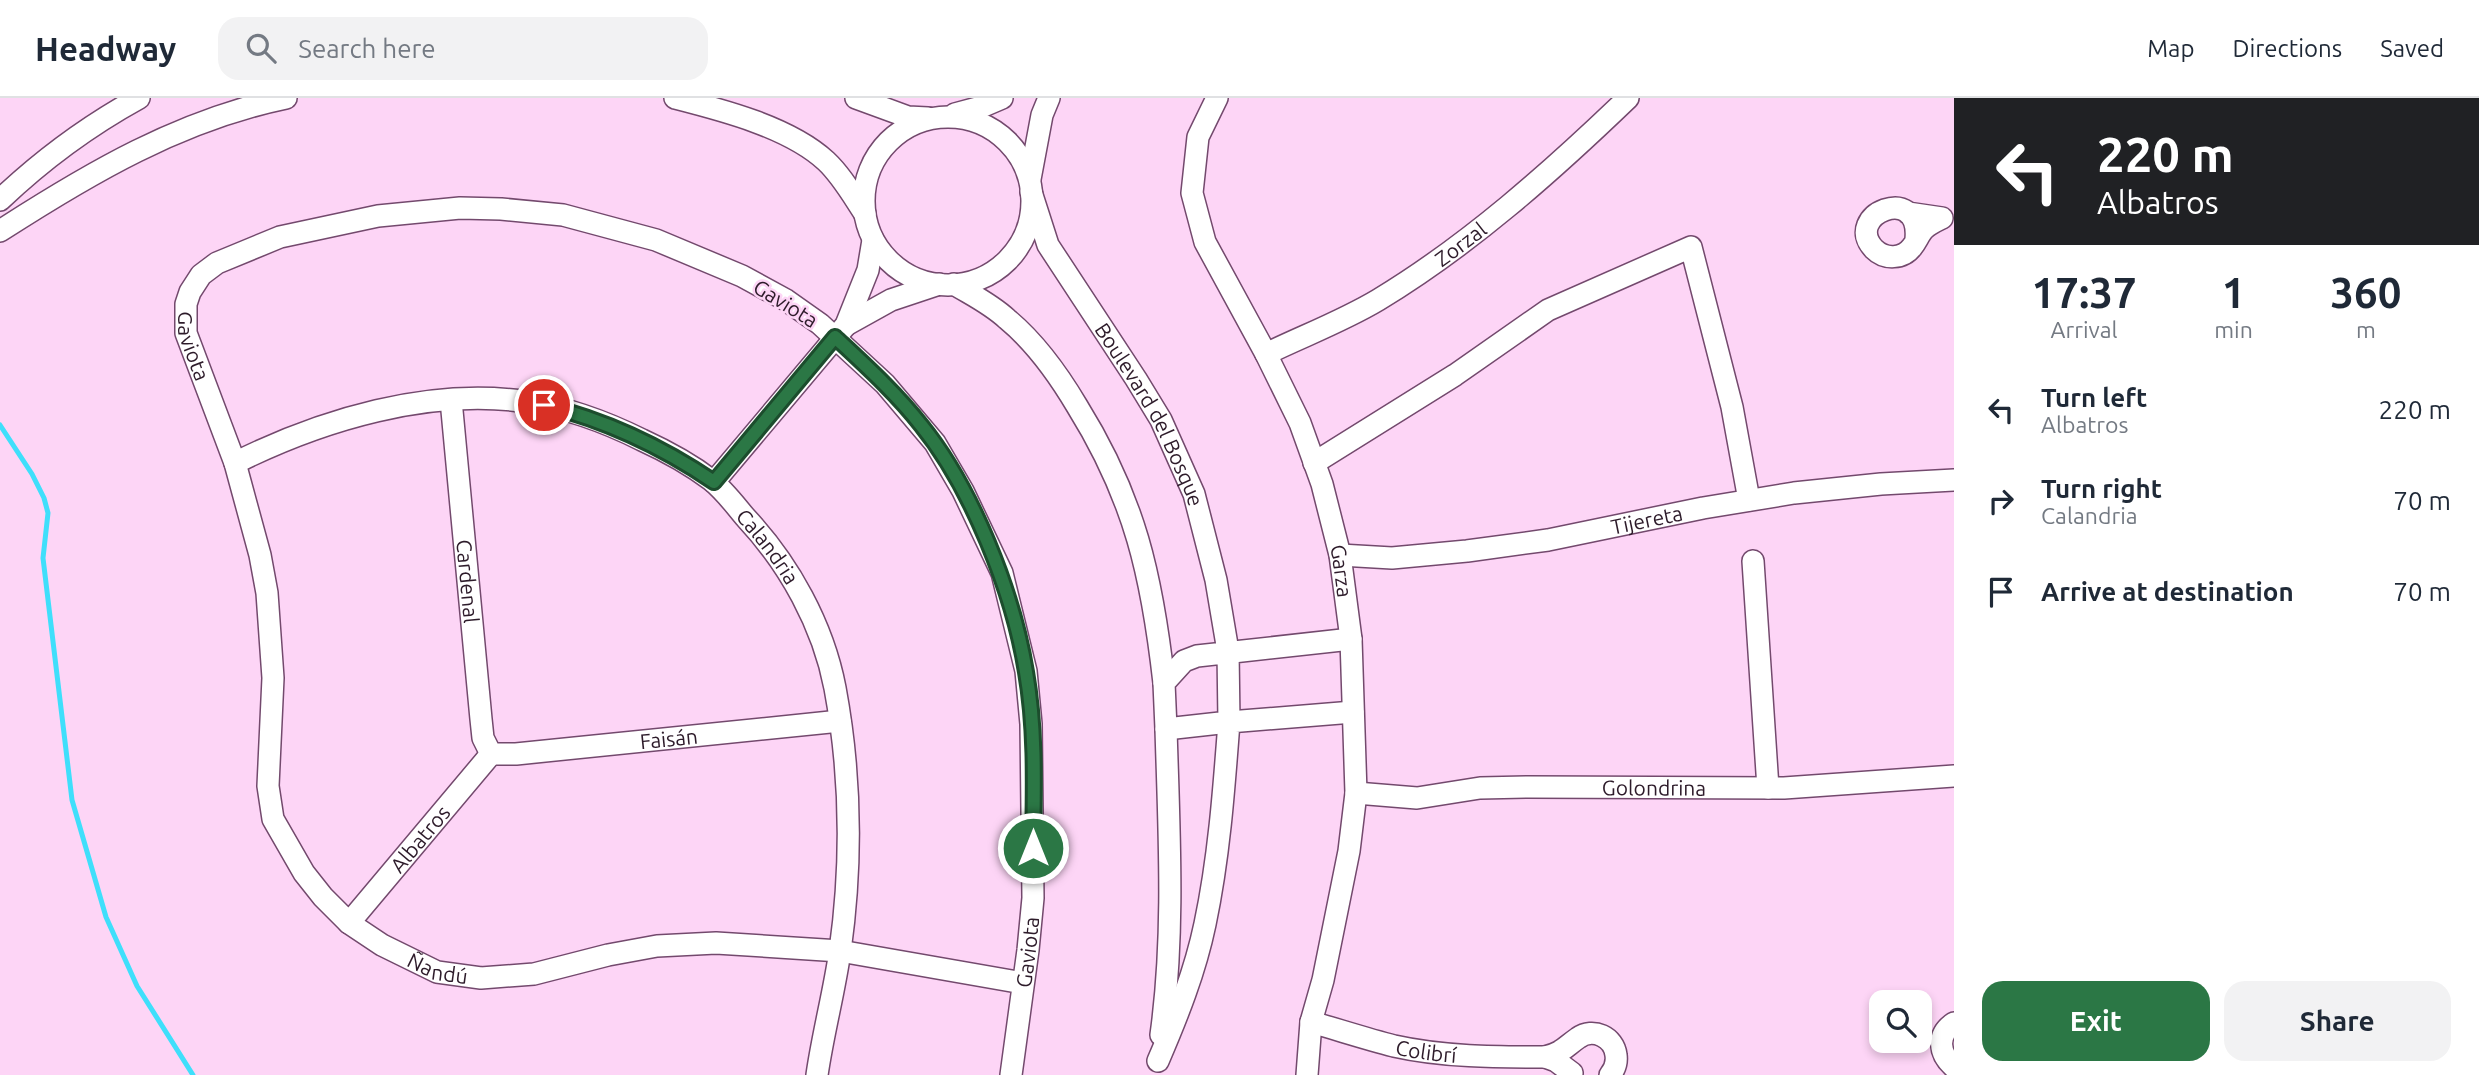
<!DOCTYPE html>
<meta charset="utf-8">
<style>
:root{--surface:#fff;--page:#f2f2f3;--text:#1f2937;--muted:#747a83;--line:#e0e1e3;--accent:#2b7745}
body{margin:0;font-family:Ubuntu,sans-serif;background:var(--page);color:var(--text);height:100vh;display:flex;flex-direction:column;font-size:26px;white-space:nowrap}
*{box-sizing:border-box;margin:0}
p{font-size:23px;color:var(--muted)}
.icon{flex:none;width:38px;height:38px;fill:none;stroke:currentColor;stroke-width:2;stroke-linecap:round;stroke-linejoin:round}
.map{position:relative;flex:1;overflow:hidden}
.drawer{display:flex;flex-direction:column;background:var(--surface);width:525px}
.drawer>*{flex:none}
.guide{background:#202124;color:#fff;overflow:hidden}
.controls{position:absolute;left:1869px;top:892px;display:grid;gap:14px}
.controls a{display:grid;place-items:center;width:63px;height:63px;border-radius:14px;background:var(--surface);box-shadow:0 4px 10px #0003;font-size:35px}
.pin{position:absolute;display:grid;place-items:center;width:60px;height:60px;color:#fff;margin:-30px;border:4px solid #fff;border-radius:50%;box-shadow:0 2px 7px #0007}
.me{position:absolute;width:77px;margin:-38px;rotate:0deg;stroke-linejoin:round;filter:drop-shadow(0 0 5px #0008)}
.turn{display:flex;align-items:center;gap:24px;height:147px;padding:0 28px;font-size:32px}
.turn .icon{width:91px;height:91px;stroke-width:2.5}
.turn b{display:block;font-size:49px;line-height:60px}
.eta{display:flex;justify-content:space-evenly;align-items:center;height:119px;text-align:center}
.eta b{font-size:42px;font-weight:600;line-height:49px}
.cta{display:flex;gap:14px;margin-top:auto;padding:14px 28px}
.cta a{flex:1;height:80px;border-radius:21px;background:var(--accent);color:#fff;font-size:28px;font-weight:600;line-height:80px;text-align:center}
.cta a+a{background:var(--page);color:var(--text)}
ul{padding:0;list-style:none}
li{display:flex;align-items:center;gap:21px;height:91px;padding:0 28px}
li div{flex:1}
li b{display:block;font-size:26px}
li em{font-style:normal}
header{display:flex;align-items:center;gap:42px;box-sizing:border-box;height:98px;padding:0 35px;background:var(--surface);border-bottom:2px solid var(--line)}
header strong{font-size:33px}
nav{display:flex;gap:38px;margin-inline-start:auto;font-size:24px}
.search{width:490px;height:63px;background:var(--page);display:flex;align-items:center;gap:18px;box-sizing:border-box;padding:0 24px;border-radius:21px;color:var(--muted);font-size:26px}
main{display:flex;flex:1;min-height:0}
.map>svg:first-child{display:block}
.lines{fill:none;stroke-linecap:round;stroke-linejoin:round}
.stream{stroke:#3fdffb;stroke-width:5}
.street-casing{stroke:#73496d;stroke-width:24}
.street{stroke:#fff;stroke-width:21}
.route-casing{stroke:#1c4d2d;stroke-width:18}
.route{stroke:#2b7745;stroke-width:12}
.labels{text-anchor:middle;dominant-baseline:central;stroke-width:5;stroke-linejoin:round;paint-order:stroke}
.street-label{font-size:21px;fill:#2d1b2a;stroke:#fdd5f6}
</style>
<header>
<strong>Headway</strong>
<div class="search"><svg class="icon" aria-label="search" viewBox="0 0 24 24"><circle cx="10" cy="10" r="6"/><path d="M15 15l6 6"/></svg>Search here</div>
<nav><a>Map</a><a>Directions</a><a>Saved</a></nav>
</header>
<main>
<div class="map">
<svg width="1954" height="977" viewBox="0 0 1954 977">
<rect width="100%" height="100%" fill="#fdd5f6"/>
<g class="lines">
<path class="stream" d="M0 327 32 376 44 400 48 415 43 460 72 702 106 819 137 888 193 977"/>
<defs>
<g id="street">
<path d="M675 0C722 12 789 29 826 63 842 78 853 98 865 116"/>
<path d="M856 0 908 19 928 20"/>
<path id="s1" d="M1217 0 1198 39 1192 95 1205 144 1266 256 1300 325 1322 386 1340 457 1351 541 1356 695 1349 753 1323 882 1311 924 1307 977"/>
<path d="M955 16 981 9 1002 0"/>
<circle cx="948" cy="103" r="84"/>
<path d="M1030 81 1042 17 1049 0"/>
<path id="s2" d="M1031 94 1048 147 1136 281 1161 322 1194 396 1216 482 1228 553 1229 624 1166 631 1164 585 1184 563 1197 558 1351 541"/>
<path d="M0 102C42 62 88 28 139 0"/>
<path d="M1908 115 1942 120C1936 123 1929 126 1924 131 1919 136 1917 143 1912 149 1903 161 1885 162 1874 151 1842 117 1921 84 1916 141"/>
<path d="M0 133C90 75 180 22 286 0"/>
<path d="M954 186C972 197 991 206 1007 221 1036 245 1058 276 1077 308 1135 401 1152 478 1164 585"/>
<path d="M846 227 891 202 939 186"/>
<path id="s3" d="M1266 256C1303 238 1343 223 1378 202 1469 147 1551 74 1628 0"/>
<path id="s4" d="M451 302 481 621 483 640 491 656H516L840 623"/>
<path id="s5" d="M235 365C321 322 430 289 528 304 568 310 606 324 642 342 666 353 690 366 711 382 724 392 735 407 746 420 789 466 823 527 835 590 851 676 852 767 840 853 834 895 823 935 817 977"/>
<path d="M1314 365 1455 277 1548 212 1691 149 1732 309 1749 402"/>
<path d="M714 384 846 227 868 172 873 142"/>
<path id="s6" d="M1340 457 1392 460 1467 453 1548 442 1703 410 1794 395 1881 386 1954 382"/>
<path d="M1753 463 1768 690"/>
<path id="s7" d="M1356 695 1417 700 1480 690 1528 689 1784 690 1954 678"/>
<path id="s8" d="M349 825 491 656"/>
<path id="s9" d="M1311 924C1339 932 1367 941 1394 948 1443 959 1495 959 1545 959"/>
<path d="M1954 925C1936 937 1939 956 1954 969"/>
<path d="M1161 937C1175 836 1169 733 1166 631"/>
<path d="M1158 963C1177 919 1195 874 1205 826 1219 760 1224 691 1229 624L1353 614"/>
<path d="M1572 975 1556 963 1545 959C1562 955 1565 949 1578 940 1593 929 1614 939 1616 957 1617 964 1615 971 1610 977"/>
<path id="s10" d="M1011 977 1028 852 1033 800 1031 626 1026 573 1002 475 963 393 935 345 885 286 820 226 786 202 742 178 656 142 563 117 501 111 460 110 378 118 280 139 217 165 201 177 190 194 186 206V235L235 365 260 457 267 495 273 580 268 688 273 721 304 775 323 799 349 825 382 847 437 874 481 880 534 876 608 857 657 848 716 845 840 853 1023 885"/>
</g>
</defs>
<use href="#street" class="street-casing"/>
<use href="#street" class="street"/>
</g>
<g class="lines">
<defs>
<path id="route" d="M544 307C605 322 661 348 714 384L835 239C865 267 896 295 921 327 972 390 1013 494 1026 574 1036 631 1034 692 1033 750"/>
</defs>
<use href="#route" class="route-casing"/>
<use href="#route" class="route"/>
</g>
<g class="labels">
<g class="street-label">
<text stroke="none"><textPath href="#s3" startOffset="224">Zorzal</textPath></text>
<text transform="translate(786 205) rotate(32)">Gaviota</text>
<text stroke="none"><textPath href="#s10" startOffset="1550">Gaviota</textPath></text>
<text stroke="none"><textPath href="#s2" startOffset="254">Boulevard del Bosque</textPath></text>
<text stroke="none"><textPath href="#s6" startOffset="310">Tijereta</textPath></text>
<text stroke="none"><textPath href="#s5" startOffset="592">Calandria</textPath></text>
<text stroke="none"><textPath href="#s1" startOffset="509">Garza</textPath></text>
<text stroke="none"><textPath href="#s4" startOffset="182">Cardenal</textPath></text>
<text stroke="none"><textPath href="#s4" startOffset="536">Faisán</textPath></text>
<text stroke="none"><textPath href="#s7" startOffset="299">Golondrina</textPath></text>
<text stroke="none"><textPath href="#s8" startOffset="110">Albatros</textPath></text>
<text stroke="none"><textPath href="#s10" startOffset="124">Gaviota</textPath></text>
<text stroke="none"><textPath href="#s10" startOffset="2266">Ñandú</textPath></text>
<text stroke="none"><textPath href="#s9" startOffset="119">Colibrí</textPath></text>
</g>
</g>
</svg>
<div class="controls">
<a><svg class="icon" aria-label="search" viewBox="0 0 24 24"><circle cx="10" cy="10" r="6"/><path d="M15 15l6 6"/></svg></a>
</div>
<div class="pin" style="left:544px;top:307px;background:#d93025"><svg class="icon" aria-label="arrive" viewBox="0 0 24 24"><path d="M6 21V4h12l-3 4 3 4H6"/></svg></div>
<svg class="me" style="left:1033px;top:750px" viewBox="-20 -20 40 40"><circle r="17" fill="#2b7745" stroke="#fff" stroke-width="3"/><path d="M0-11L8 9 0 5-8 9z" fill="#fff"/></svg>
</div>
<section class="drawer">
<div class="guide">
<div class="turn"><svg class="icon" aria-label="left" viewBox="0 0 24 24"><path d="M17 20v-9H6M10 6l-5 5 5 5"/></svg><div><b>220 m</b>Albatros</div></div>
</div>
<div class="eta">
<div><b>17:37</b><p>Arrival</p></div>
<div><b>1</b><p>min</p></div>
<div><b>360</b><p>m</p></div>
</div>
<ul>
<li><svg class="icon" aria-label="left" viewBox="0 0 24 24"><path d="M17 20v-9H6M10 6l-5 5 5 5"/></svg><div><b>Turn left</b><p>Albatros</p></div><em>220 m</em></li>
<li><svg class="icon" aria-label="right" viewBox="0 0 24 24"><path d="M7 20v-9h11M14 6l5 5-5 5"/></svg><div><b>Turn right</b><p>Calandria</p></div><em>70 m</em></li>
<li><svg class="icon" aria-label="arrive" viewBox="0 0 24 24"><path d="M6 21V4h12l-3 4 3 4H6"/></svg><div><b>Arrive at destination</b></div><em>70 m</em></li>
</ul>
<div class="cta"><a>Exit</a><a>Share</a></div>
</section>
</main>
